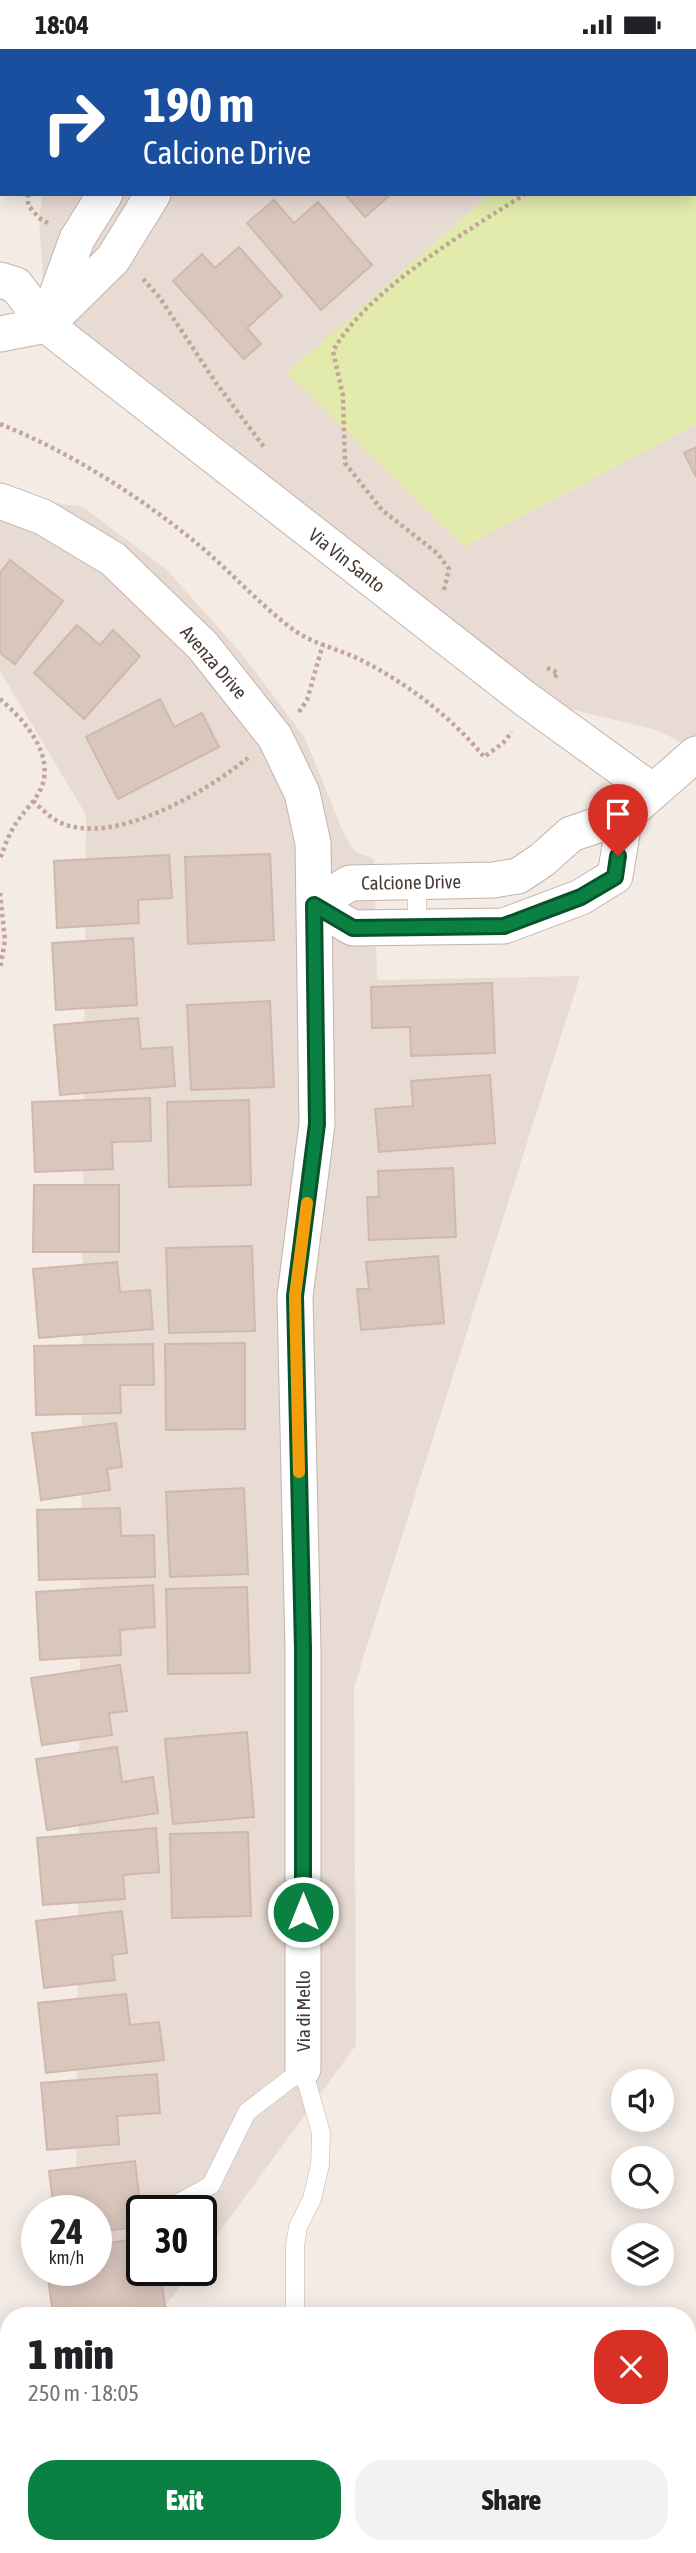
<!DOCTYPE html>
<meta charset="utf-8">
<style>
:root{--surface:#fff;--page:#f2f2f2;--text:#202124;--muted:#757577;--accent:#0b8043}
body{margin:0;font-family:"Asap Condensed",sans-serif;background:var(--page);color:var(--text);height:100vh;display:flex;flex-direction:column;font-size:26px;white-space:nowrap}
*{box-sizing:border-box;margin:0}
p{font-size:23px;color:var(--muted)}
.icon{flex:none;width:38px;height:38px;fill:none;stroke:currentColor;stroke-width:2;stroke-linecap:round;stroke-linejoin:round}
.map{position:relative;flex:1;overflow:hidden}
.drawer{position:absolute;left:0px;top:2258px;width:696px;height:247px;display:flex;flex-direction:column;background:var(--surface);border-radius:28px 28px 0 0;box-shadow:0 4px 18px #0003}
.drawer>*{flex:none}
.hud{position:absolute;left:0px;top:0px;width:696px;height:147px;box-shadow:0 4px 18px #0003;background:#1a4fa0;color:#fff;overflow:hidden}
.tools{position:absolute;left:611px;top:2020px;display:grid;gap:14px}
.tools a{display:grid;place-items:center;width:63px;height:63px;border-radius:50%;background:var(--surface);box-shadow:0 4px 18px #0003;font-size:35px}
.speed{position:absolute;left:21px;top:2146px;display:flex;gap:14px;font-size:35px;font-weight:700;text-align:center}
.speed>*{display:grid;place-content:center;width:91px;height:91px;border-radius:50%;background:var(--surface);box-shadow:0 4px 18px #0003;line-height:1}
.speed small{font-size:18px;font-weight:400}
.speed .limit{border:4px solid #111;border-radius:10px;background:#fff;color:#111}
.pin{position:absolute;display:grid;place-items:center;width:60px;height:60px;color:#fff;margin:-72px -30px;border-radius:50% 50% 50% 0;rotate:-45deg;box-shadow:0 0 7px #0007}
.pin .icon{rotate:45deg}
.me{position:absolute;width:77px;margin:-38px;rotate:0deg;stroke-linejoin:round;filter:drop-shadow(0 0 5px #0008)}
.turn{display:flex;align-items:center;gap:24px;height:147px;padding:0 28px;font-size:32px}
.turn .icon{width:91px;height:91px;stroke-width:2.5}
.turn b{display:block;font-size:49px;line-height:60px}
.round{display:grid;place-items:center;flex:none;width:74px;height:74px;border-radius:28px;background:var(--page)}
.head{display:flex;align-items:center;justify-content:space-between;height:119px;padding:0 28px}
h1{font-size:42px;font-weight:800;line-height:52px}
.primary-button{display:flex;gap:14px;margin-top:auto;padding:14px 28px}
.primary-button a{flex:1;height:80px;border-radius:28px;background:var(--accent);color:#fff;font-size:28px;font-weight:800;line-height:80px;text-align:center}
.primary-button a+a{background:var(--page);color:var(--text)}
.status{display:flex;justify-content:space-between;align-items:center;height:49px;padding:0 35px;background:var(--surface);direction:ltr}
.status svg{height:19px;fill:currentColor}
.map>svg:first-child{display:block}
.residential{fill:#e8dbd3}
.green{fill:#e2ebab}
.building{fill:#d9c6bd;stroke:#d1b8ad;stroke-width:2}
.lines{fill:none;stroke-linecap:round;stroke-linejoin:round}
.service-casing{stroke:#c3b3aa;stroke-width:19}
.minor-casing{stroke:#c3b3aa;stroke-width:37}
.path{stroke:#c3a698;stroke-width:4.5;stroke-dasharray:3.5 3.5;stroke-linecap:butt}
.service{stroke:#fff;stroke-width:18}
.minor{stroke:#fff;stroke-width:35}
.route-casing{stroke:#07532c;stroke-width:18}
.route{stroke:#0b8043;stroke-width:12}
.slow{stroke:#f59e0b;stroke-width:12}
.labels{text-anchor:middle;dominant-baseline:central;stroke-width:5;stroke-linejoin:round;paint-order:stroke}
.street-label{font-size:19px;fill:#473a34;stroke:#fff}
</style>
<div class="status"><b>18:04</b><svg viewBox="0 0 49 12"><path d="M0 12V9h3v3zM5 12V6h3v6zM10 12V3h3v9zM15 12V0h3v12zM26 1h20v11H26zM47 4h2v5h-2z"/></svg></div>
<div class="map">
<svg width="696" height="2504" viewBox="0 0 696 2504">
<rect width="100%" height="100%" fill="#f4ebe5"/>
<path class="residential" d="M68 0H651L68 2Z
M43 145H490L288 324 464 498 696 375V701L657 681 524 649 46 276 39 169Z
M0 446 83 458 166 520 242 605 305 689 343 783 354 802 374 810 377 931 580 927 354 1638 356 1996 201 2208V2161H142V2221H192L159 2266H75V2221H96V2161H76L86 766 0 622Z"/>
<path class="green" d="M651 0H696V375L464 498 287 324 490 145H695V2Z"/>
<path class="building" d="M471 0H558L560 2H473Z
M345 145H391L365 168Z
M274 151 294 174 318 153 372 216 321 261 247 174Z
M239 198 282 247 247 279 261 295 244 310 173 232 202 205 215 219Z
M696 398V428L684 404Z
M10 511 63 552 15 615 0 604V524Z
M77 576 100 596 113 581 140 607 84 670 34 624Z
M160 650 174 678 202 664 219 698 118 750 86 688Z
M270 805 274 891 188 895 185 808Z
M169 806 172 849 138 851 139 874 57 879 54 812Z
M133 889 137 956 56 961 52 894Z
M492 934 495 1004 411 1007 410 978 372 979 371 938Z
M270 952 274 1038 191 1041 187 956Z
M138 969 141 1000 172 998 175 1037 60 1046 54 976Z
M490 1026 495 1094 379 1103 375 1060 413 1057 411 1032Z
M150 1049 151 1092 112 1093 113 1120 35 1123 32 1053Z
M249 1051 251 1136 169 1138 167 1053Z
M453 1119 456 1188 369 1191 367 1148H379L378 1122Z
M34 1136H119V1203H33Z
M252 1197 255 1282 169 1284 166 1199Z
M438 1207 444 1274 361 1281 357 1240H369L366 1213Z
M117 1213 120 1243 150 1241 153 1280 39 1289 33 1220Z
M245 1294V1380L166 1381 165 1295Z
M153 1295 154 1336H120L121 1364 36 1366 34 1297Z
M116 1374 122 1418 107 1420 110 1441 41 1451 32 1384Z
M244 1439 248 1525 170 1528 166 1443Z
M120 1459 121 1487 154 1486 155 1528 39 1531 37 1461Z
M153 1536 155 1578 120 1581 121 1606 40 1611 36 1543Z
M247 1538 250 1624 168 1625 166 1540Z
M120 1616 127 1662 109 1664 112 1686 42 1696 31 1629Z
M247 1683 254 1768 173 1775 165 1690Z
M117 1698 122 1733 153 1728 158 1764 47 1781 36 1710Z
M156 1779 159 1823 123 1826 125 1850 43 1856 37 1789Z
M248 1783 251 1867 172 1869 170 1785Z
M122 1862 127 1904 112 1906 115 1931 44 1939 36 1872Z
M126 1945 130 1976 159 1973 164 2011 46 2024 38 1954Z
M157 2025 160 2064 117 2067 119 2095 47 2101 41 2034Z
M135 2112 140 2154 126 2156 129 2179 96 2183V2161H54L49 2122Z
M129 2191 133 2223 160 2221 165 2258 104 2266H53L47 2221H96V2196Z"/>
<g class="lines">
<defs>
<path id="service" d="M8 2 9 0
M0 15 2 13
M417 833V878
M166 2161 211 2136 247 2063 303 2020 321 2084 320 2116 312 2150 298 2178 295 2196V2266
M297 2496V2504"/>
<path id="minor" d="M199 2 201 0
M237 2 238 0
M0 231 16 236 46 276 524 649 651 741
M49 267 77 190 105 145
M46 276 113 210 153 145
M0 285 46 276
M0 452 43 468 113 510 203 597 275 688 302 744 313 794 317 1075 295 1247 303 1600V2020
M314 856 350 834 493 831 518 827 542 811 571 785 625 767 696 705
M314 856 353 879 504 877 581 848 615 827 625 767"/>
</defs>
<use href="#service" class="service-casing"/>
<use href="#minor" class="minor-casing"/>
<path class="path" d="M104 2V0
M695 32H696
M28 145V156L39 169 48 174
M143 230 160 249 216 334 264 398
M0 375C70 403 141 448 200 497 232 524 261 557 295 582 314 595 338 600 359 610 405 633 452 668 484 708L503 694 512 683
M444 541 449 520 437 504 382 461 345 414 343 347 333 302C366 242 467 182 525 145
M547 619 558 624 554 629
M0 650C22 669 52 701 43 734 39 748 27 759 19 770 10 782 5 796 0 810
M299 663 307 651 323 595
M33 752C41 759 49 768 59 773 113 799 207 742 248 709
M0 844 5 891 0 920"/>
<use href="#service" class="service"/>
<use href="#minor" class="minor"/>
</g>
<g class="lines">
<defs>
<path id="route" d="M303 1863V1600L295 1247 317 1075 314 856 353 879 504 877 581 848 615 828 618 807"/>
</defs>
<use href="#route" class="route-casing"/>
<use href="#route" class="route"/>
<path class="slow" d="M299 1423 295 1247 307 1154"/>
</g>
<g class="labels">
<g class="street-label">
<text transform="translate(347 511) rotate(38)">Via Vin Santo</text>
<text transform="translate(214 613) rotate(49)">Avenza Drive</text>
<text transform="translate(411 833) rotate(-1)">Calcione Drive</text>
<text transform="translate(303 1962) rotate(-90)">Via di Mello</text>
</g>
</g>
</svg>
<div class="tools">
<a><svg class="icon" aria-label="sound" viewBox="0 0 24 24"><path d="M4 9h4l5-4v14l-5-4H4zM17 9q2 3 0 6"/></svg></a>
<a><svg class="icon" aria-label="search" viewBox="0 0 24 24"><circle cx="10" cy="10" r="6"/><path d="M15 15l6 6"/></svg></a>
<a><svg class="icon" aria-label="layers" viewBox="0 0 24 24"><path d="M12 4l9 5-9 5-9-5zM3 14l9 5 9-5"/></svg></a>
</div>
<div class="speed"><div>24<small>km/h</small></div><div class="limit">30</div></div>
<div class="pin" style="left:618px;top:807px;background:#d93025"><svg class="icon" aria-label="arrive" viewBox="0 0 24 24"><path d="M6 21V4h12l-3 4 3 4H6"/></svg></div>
<svg class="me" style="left:303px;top:1863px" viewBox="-20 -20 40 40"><circle r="17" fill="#0b8043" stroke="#fff" stroke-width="3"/><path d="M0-11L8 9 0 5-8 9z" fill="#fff"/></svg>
<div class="hud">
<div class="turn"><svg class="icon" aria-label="right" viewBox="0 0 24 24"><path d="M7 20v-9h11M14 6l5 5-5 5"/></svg><div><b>190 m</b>Calcione Drive</div></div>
</div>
<section class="drawer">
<div class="head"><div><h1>1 min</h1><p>250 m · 18:05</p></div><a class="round" style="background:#d93025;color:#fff"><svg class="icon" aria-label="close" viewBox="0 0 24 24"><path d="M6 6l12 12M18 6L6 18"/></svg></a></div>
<div class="primary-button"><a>Exit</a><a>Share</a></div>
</section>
</div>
